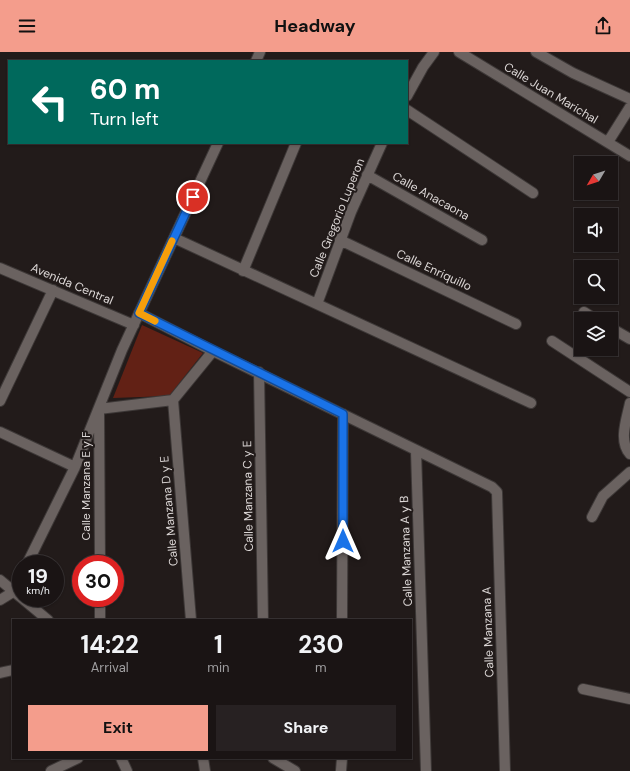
<!DOCTYPE html>
<style>
:root{--surface:#1a1414;--page:#272122;--text:#f1f3f6;--muted:#9f9ea0;--line:#383334;--accent:#f49d8c}
body{margin:0;font-family:"DM Sans",sans-serif;background:var(--page);color:var(--text);height:100vh;display:flex;flex-direction:column;font-size:15px;white-space:nowrap}
*{box-sizing:border-box;margin:0}
p{font-size:13px;color:var(--muted)}
.icon{flex:none;width:22px;height:22px;fill:none;stroke:currentColor;stroke-width:2;stroke-linecap:round;stroke-linejoin:round}
.map{position:relative;flex:1;overflow:hidden}
.details{position:absolute;left:12px;top:567px;width:400px;height:140px;display:flex;flex-direction:column;background:var(--surface);border-radius:0px;box-shadow:0 1px 3px #0004,0 0 0 1px var(--line)}
.details>*{flex:none}
.banner{position:absolute;left:8px;top:8px;width:400px;height:84px;border-radius:0px;box-shadow:0 1px 3px #0004,0 0 0 1px var(--line);background:#00695c;color:#fff;overflow:hidden}
.needle{width:26px;rotate:231deg}
.buttons{position:absolute;left:574px;top:104px;display:grid;gap:8px}
.buttons a{display:grid;place-items:center;width:44px;height:44px;border-radius:0px;background:var(--surface);box-shadow:0 1px 3px #0004,0 0 0 1px var(--line);font-size:20px}
.speed{position:absolute;left:12px;top:503px;display:flex;gap:8px;font-size:20px;font-weight:700;text-align:center}
.speed>*{display:grid;place-content:center;width:52px;height:52px;border-radius:50%;background:var(--surface);box-shadow:0 1px 3px #0004,0 0 0 1px var(--line);line-height:1}
.speed small{font-size:10px;font-weight:400}
.speed .limit{border:6px solid #d22;background:#fff;color:#111}
.pin{position:absolute;display:grid;place-items:center;width:34px;height:34px;color:#fff;margin:-17px;border:2px solid #fff;border-radius:50%;box-shadow:0 1px 4px #0007}
.me{position:absolute;width:44px;margin:-22px;rotate:0deg;stroke-linejoin:round;filter:drop-shadow(0 0 3px #0008)}
.turn{display:flex;align-items:center;gap:14px;height:84px;padding:0 16px;font-size:18px}
.turn .icon{width:52px;height:52px;stroke-width:2.5}
.turn b{display:block;font-size:28px;line-height:34px}
.eta{display:flex;justify-content:space-evenly;align-items:center;height:68px;text-align:center}
.eta b{font-size:24px;font-weight:700;line-height:28px}
.button{display:flex;gap:8px;margin-top:auto;padding:8px 16px}
.button a{flex:1;height:46px;border-radius:0px;background:var(--accent);color:#111;font-size:16px;font-weight:700;line-height:46px;text-align:center}
.button a+a{background:var(--page);color:var(--text)}
header{display:flex;justify-content:space-between;align-items:center;height:52px;padding:0 16px;background:var(--accent);color:#111;font-size:18px;font-weight:700}
.map>svg:first-child{display:block}
.green{fill:#622115}
.lines{fill:none;stroke-linecap:round;stroke-linejoin:round}
.minor-casing{stroke:#3d3837;stroke-width:12}
.minor{stroke:#6a6260;stroke-width:10}
.route-casing{stroke:#114b97;stroke-width:10}
.route{stroke:#1a73e8;stroke-width:7}
.slow{stroke:#f59e0b;stroke-width:7}
.labels{text-anchor:middle;dominant-baseline:central;stroke-width:4;stroke-linejoin:round;paint-order:stroke}
.street-label{font-size:12px;fill:#dcd7d6;stroke:#221b1a}
</style>
<header><svg class="icon" aria-label="menu" viewBox="0 0 24 24"><path d="M4 6h16M4 12h16M4 18h16"/></svg>Headway<svg class="icon" aria-label="share" viewBox="0 0 24 24"><path d="M12 15V3M7 8l5-5 5 5M5 13v7h14v-7"/></svg></header>
<div class="map">
<svg width="630" height="719" viewBox="0 0 630 719">
<rect width="100%" height="100%" fill="#221b1a"/>
<path class="green" d="M142 273 203 301 169 344 113 346Z"/>
<g class="lines">
<defs>
<path id="minor" d="M459 0 630 104
M536 0 573 21 630 47
M256 9 260 0
M407 44 423 15 434 0
M407 58 533 141
M608 90 630 55
M367 123 482 188
M174 186 531 351
M340 188 516 272
M0 216 134 273
M243 219 296 91
M317 252 351 160 382 91
M584 260 595 267
M139 261 213 299 492 435 497 440 505 719
M611 276 630 287
M552 289 630 340
M259 320 263 568
M173 348 191 568
M0 349 53 238
M630 351C627 366 618 389 630 402
M0 380 75 415
M416 399 426 719
M592 465 603 444 630 420
M27 512 75 415 122 298 218 91
M100 512 99 357 173 348 213 299
M0 528 48 568
M100 546V568
M0 548 13 540 21 524
M342 568 343 362
M0 621 13 618
M583 637 630 647
M121 706 127 719
M203 706 205 719
M273 706 295 719
M51 719 78 706
M341 719 342 706"/>
</defs>
<use href="#minor" class="minor-casing"/>
<use href="#minor" class="minor"/>
</g>
<g class="lines">
<defs>
<path id="route" d="M193 145 139 261 343 362V489"/>
</defs>
<use href="#route" class="route-casing"/>
<use href="#route" class="route"/>
<path class="slow" d="M155 269 139 261 172 189"/>
</g>
<g class="labels">
<g class="street-label">
<text transform="translate(551 41) rotate(31)">Calle Juan Marichal</text>
<text transform="translate(431 144) rotate(29)">Calle Anacaona</text>
<text transform="translate(337 166) rotate(-68)">Calle Gregorio Luperon</text>
<text transform="translate(434 218) rotate(25)">Calle Enriquillo</text>
<text transform="translate(72 232) rotate(23)">Avenida Central</text>
<text transform="translate(86 434) rotate(-90)">Calle Manzana E y F</text>
<text transform="translate(248 444) rotate(-91)">Calle Manzana C y E</text>
<text transform="translate(169 459) rotate(-95)">Calle Manzana D y E</text>
<text transform="translate(406 499) rotate(-92)">Calle Manzana A y B</text>
<text transform="translate(488 580) rotate(-92)">Calle Manzana A</text>
</g>
</g>
</svg>
<div class="buttons">
<a><svg class="needle" viewBox="-14 -14 28 28"><path d="M0-13l5 13h-10z" fill="#e53935"/><path d="M0 13l5-13h-10z" fill="#9f9ea0"/></svg></a>
<a><svg class="icon" aria-label="sound" viewBox="0 0 24 24"><path d="M4 9h4l5-4v14l-5-4H4zM17 9q2 3 0 6"/></svg></a>
<a><svg class="icon" aria-label="search" viewBox="0 0 24 24"><circle cx="10" cy="10" r="6"/><path d="M15 15l6 6"/></svg></a>
<a><svg class="icon" aria-label="layers" viewBox="0 0 24 24"><path d="M12 4l9 5-9 5-9-5zM3 14l9 5 9-5"/></svg></a>
</div>
<div class="speed"><div>19<small>km/h</small></div><div class="limit">30</div></div>
<div class="pin" style="left:193px;top:145px;background:#d93025"><svg class="icon" aria-label="arrive" viewBox="0 0 24 24"><path d="M6 21V4h12l-3 4 3 4H6"/></svg></div>
<svg class="me" style="left:343px;top:489px" viewBox="-20 -20 40 40"><path d="M0-17L14 15 0 8-14 15z" fill="#1a73e8" stroke="#fff" stroke-width="4"/></svg>
<div class="banner">
<div class="turn"><svg class="icon" aria-label="left" viewBox="0 0 24 24"><path d="M17 20v-9H6M10 6l-5 5 5 5"/></svg><div><b>60 m</b>Turn left</div></div>
</div>
<section class="details">
<div class="eta">
<div><b>14:22</b><p>Arrival</p></div>
<div><b>1</b><p>min</p></div>
<div><b>230</b><p>m</p></div>
</div>
<div class="button"><a>Exit</a><a>Share</a></div>
</section>
</div>
